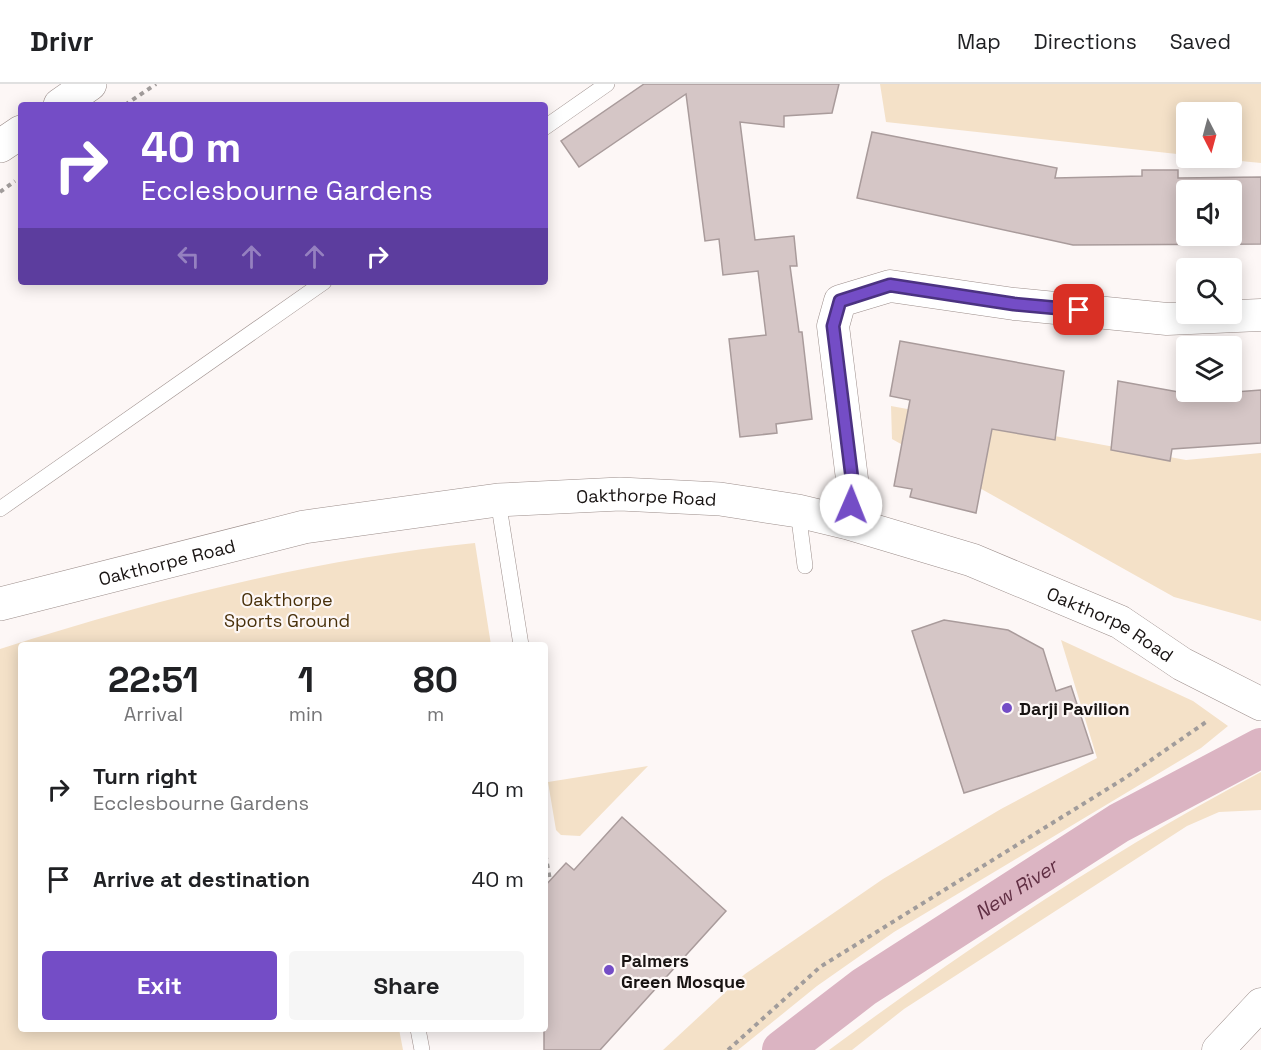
<!DOCTYPE html>
<style>
:root{--surface:#fff;--page:#f6f6f6;--text:#202124;--muted:#757577;--line:#e0e0e0;--accent:#744dc6}
body{margin:0;font-family:"Space Grotesk",sans-serif;background:var(--page);color:var(--text);height:100vh;display:flex;flex-direction:column;font-size:22px;white-space:nowrap}
*{box-sizing:border-box;margin:0}
p{font-size:20px;color:var(--muted)}
.icon{flex:none;width:33px;height:33px;fill:none;stroke:currentColor;stroke-width:2;stroke-linecap:round;stroke-linejoin:round}
.map{position:relative;flex:1;overflow:hidden}
.details{position:absolute;left:18px;top:558px;width:530px;height:390px;display:flex;flex-direction:column;background:var(--surface);border-radius:6px;box-shadow:0 3px 15px #0003}
.details>*{flex:none}
.top-card{position:absolute;left:18px;top:18px;width:530px;height:183px;border-radius:6px;box-shadow:0 3px 15px #0003;background:#744dc6;color:#fff;overflow:hidden}
.needle{width:39px;rotate:174deg}
.buttons{position:absolute;left:1176px;top:18px;display:grid;gap:12px}
.buttons a{display:grid;place-items:center;width:66px;height:66px;border-radius:6px;background:var(--surface);box-shadow:0 3px 15px #0003;font-size:30px}
.pin{position:absolute;display:grid;place-items:center;width:51px;height:51px;color:#fff;margin:-26px;border-radius:12px;box-shadow:0 3px 9px #0006}
.me{position:absolute;width:66px;margin:-33px;rotate:1deg;stroke-linejoin:round;filter:drop-shadow(0 0 4px #0008)}
.turn{display:flex;align-items:center;gap:21px;height:126px;padding:0 24px;font-size:27px}
.turn .icon{width:78px;height:78px;stroke-width:2.5}
.turn b{display:block;font-size:42px;line-height:51px}
.lanes{display:flex;align-items:center;height:57px;padding:0 24px;background:#0003;justify-content:center;gap:30px;direction:ltr}
.lanes .off{opacity:.35}
.eta{display:flex;justify-content:space-evenly;align-items:center;height:102px;text-align:center}
.eta b{font-size:36px;font-weight:700;line-height:42px}
.button{display:flex;gap:12px;margin-top:auto;padding:12px 24px}
.button a{flex:1;height:69px;border-radius:6px;background:var(--accent);color:#fff;font-size:24px;font-weight:700;line-height:69px;text-align:center}
.button a+a{background:var(--page);color:var(--text)}
ul{padding:0;list-style:none}
li{display:flex;align-items:center;gap:18px;height:90px;padding:0 24px}
li div{flex:1}
li b{display:block;font-size:22px}
li em{font-style:normal}
header{display:flex;align-items:center;gap:36px;box-sizing:border-box;height:84px;padding:0 30px;background:var(--surface);border-bottom:2px solid var(--line)}
header strong{font-size:28px}
nav{display:flex;gap:33px;margin-inline-start:auto;font-size:21px}
.map>svg:first-child{display:block}
.green{fill:#f4e1c8}
.lines{fill:none;stroke-linecap:round;stroke-linejoin:round}
.canal{stroke:#dbb4c2;stroke-width:40}
.building{fill:#d5c6c6;stroke:#a99b9b;stroke-width:1.5;fill-rule:evenodd}
.lane-casing{stroke:#9c8e8b;stroke-width:16}
.street-casing{stroke:#9c8e8b;stroke-width:33}
.secondary-casing{stroke:#9c8e8b;stroke-width:34}
.highway-casing{stroke:#9c8e8b;stroke-width:34}
.path{stroke:#a19c9b;stroke-width:4;stroke-dasharray:4.5 4.5;stroke-linecap:butt}
.lane{stroke:#fff;stroke-width:15}
.street{stroke:#fff;stroke-width:32}
.secondary{stroke:#fff;stroke-width:33}
.highway{stroke:#fff;stroke-width:33}
.route-casing{stroke:#4b3281;stroke-width:15}
.route{stroke:#744dc6;stroke-width:10}
.poi-dot{fill:#744dc6;stroke:#fdf7f6;stroke-width:2}
.labels{text-anchor:middle;dominant-baseline:central;stroke-width:4.5;stroke-linejoin:round;paint-order:stroke}
.street-label{font-size:18px;fill:#181312;stroke:#fdf7f6}
.park-label{font-size:18px;fill:#48300a;stroke:#fdf7f6}
.poi-label{font-size:18px;font-weight:bold;fill:#181312;stroke:#fdf7f6;text-anchor:start}
.water-label{font-size:20px;font-style:italic;fill:#612f44;stroke:#fdf7f6}
</style>
<header>
<strong>Drivr</strong>
<nav><a>Map</a><a>Directions</a><a>Saved</a></nav>
</header>
<div class="map">
<svg width="1261" height="966" viewBox="0 0 1261 966">
<rect width="100%" height="100%" fill="#fdf7f6"/>
<path class="green" d="M880 0H1261V79L1210 74H1232V28H1186V71L886 38Z
M891 322 1186 376 1261 369V537L1174 513 892 355Z
M475 459 491 561H21V945H399L403 966H0V565C154 516 314 475 475 459Z
M1061 556 1193 617 1228 642 1201 664 894 848 817 902 738 966H663L745 890 883 795 1001 725 1097 674Z
M648 682 580 752 561 751 556 746 548 698Z
M1261 688V726L1219 728 1187 742 904 925 852 966H829C967 864 1109 768 1261 688Z"/>
<g class="lines">
<path class="canal" id="s1" d="M782 966 864 903 1119 739 1261 664"/>
</g>
<path class="building" d="M644 0H839L832 29 784 32V43L740 38 755 156 794 152 797 182H790L799 248H802L812 335 776 340 777 349 740 353 729 255 766 251 758 187 723 191 719 155 705 157 686 10 579 83 561 57Z
M872 48 1057 84 1055 94 1142 92V86H1178V94L1261 93V160L1073 161 857 114ZM1186 106H1232V152H1186Z
M900 257 1064 287 1055 356 992 345 976 429 910 413 912 405 894 402 910 316 890 312Z
M1118 297 1195 311 1261 306V359L1172 365 1170 377 1111 366Z
M944 536 1008 546 1043 565 1056 607 1071 602 1093 669 964 709 912 547Z
M622 733 726 827 600 966H544V803L566 779 574 786Z"/>
<g class="lines">
<defs>
<path id="lane" d="M544 44 607 0
M498 416 521 561
M0 425 324 198
M798 427 805 482
M418 945 422 966"/>
<path id="street" d="M848 439 853 403 833 242 840 217 890 202 1014 220 1167 235 1261 231
M1218 966 1261 920"/>
<g id="secondary">
<path id="s2" d="M0 520 304 443 498 416 620 410 720 415 798 427 848 439 972 476 1120 538 1182 580 1261 620"/>
</g>
<path id="highway" d="M60 21 90 0
M0 62 21 48"/>
</defs>
<use href="#lane" class="lane-casing"/>
<use href="#street" class="street-casing"/>
<use href="#secondary" class="secondary-casing"/>
<use href="#highway" class="highway-casing"/>
<path class="path" d="M125 21 156 0
M0 108 15 97
M544 762 550 796
M728 966 820 883 1125 694 1209 636"/>
<use href="#lane" class="lane"/>
<use href="#street" class="street"/>
<use href="#secondary" class="secondary"/>
<use href="#highway" class="highway"/>
</g>
<g class="lines">
<defs>
<path id="route" d="M851 421 853 403 833 242 840 217 890 201 1014 220 1079 226"/>
</defs>
<use href="#route" class="route-casing"/>
<use href="#route" class="route"/>
</g>
<g class="poi-dot">
<circle cx="1007" cy="624" r="6"/>
<circle cx="609" cy="886" r="6"/>
</g>
<g class="labels">
<g class="street-label">
<text stroke="none"><textPath href="#s2" startOffset="658">Oakthorpe Road</textPath></text>
<text stroke="none"><textPath href="#s2" startOffset="172">Oakthorpe Road</textPath></text>
<text stroke="none"><textPath href="#s2" startOffset="1144">Oakthorpe Road</textPath></text>
</g>
<g class="park-label">
<text x="287" y="515">Oakthorpe<tspan x="287" dy="21">Sports Ground</tspan></text>
</g>
<g class="poi-label">
<text x="1019" y="624">Darji Pavilion</text>
<text x="621" y="876">Palmers<tspan x="621" dy="21">Green Mosque</tspan></text>
</g>
<g class="water-label">
<text stroke="none"><textPath href="#s1" startOffset="284">New River</textPath></text>
</g>
</g>
</svg>
<div class="buttons">
<a><svg class="needle" viewBox="-14 -14 28 28"><path d="M0-13l5 13h-10z" fill="#e53935"/><path d="M0 13l5-13h-10z" fill="#757577"/></svg></a>
<a><svg class="icon" aria-label="sound" viewBox="0 0 24 24"><path d="M4 9h4l5-4v14l-5-4H4zM17 9q2 3 0 6"/></svg></a>
<a><svg class="icon" aria-label="search" viewBox="0 0 24 24"><circle cx="10" cy="10" r="6"/><path d="M15 15l6 6"/></svg></a>
<a><svg class="icon" aria-label="layers" viewBox="0 0 24 24"><path d="M12 4l9 5-9 5-9-5zM3 14l9 5 9-5"/></svg></a>
</div>
<div class="pin" style="left:1079px;top:226px;background:#d93025"><svg class="icon" aria-label="arrive" viewBox="0 0 24 24"><path d="M6 21V4h12l-3 4 3 4H6"/></svg></div>
<svg class="me" style="left:851px;top:421px" viewBox="-20 -20 40 40"><circle r="19" fill="#fff"/><path d="M0-13L10 11 0 6-10 11z" fill="#744dc6"/></svg>
<div class="top-card">
<div class="turn"><svg class="icon" aria-label="right" viewBox="0 0 24 24"><path d="M7 20v-9h11M14 6l5 5-5 5"/></svg><div><b>40 m</b>Ecclesbourne Gardens</div></div>
<div class="lanes"><svg class="icon off" aria-label="left" viewBox="0 0 24 24"><path d="M17 20v-9H6M10 6l-5 5 5 5"/></svg><svg class="icon off" aria-label="ahead" viewBox="0 0 24 24"><path d="M12 20V5M6 11l6-6 6 6"/></svg><svg class="icon off" aria-label="ahead" viewBox="0 0 24 24"><path d="M12 20V5M6 11l6-6 6 6"/></svg><svg class="icon" aria-label="right" viewBox="0 0 24 24"><path d="M7 20v-9h11M14 6l5 5-5 5"/></svg></div>
</div>
<section class="details">
<div class="eta">
<div><b>22:51</b><p>Arrival</p></div>
<div><b>1</b><p>min</p></div>
<div><b>80</b><p>m</p></div>
</div>
<ul>
<li><svg class="icon" aria-label="right" viewBox="0 0 24 24"><path d="M7 20v-9h11M14 6l5 5-5 5"/></svg><div><b>Turn right</b><p>Ecclesbourne Gardens</p></div><em>40 m</em></li>
<li><svg class="icon" aria-label="arrive" viewBox="0 0 24 24"><path d="M6 21V4h12l-3 4 3 4H6"/></svg><div><b>Arrive at destination</b></div><em>40 m</em></li>
</ul>
<div class="button"><a>Exit</a><a>Share</a></div>
</section>
</div>
